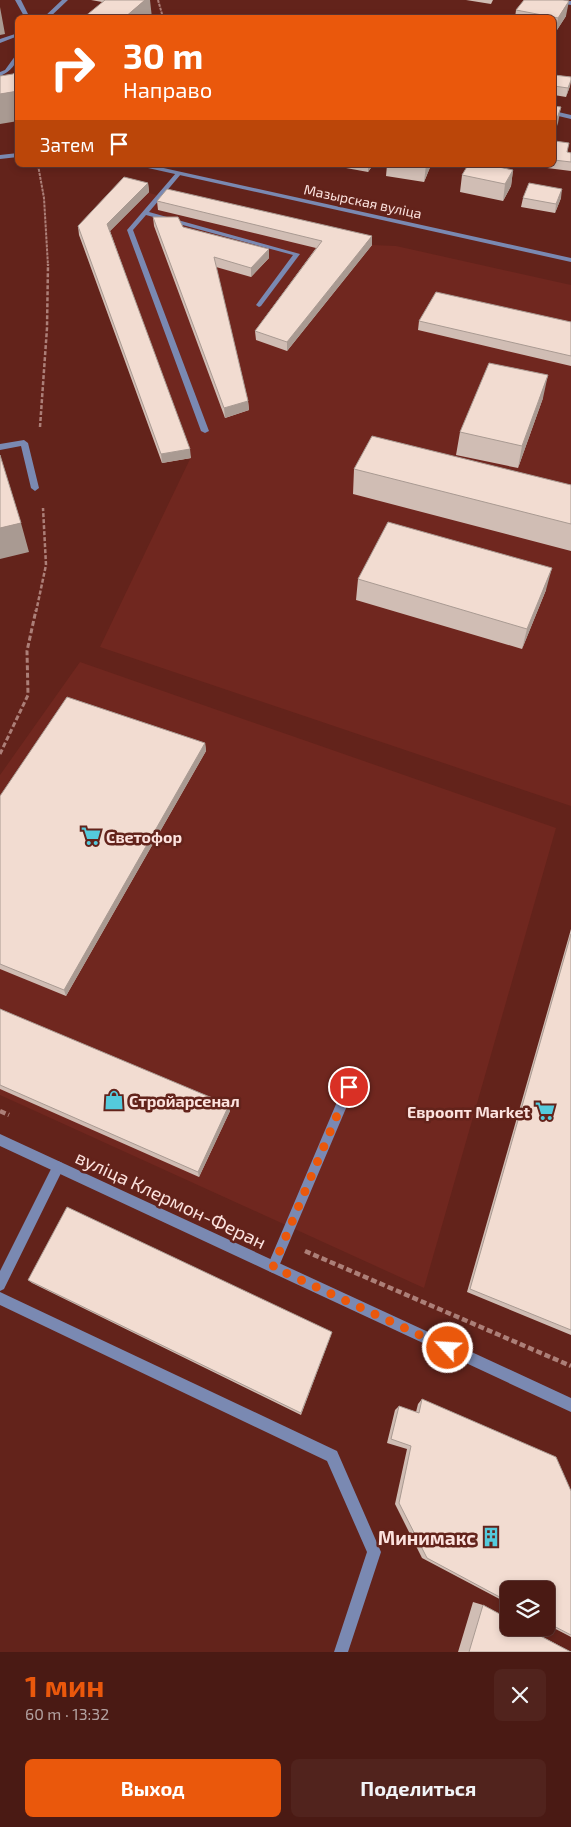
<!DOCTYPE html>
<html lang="ru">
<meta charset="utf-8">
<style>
:root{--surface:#4a1a14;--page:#51231d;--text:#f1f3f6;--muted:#b2a1a0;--line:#613834;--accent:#ea580c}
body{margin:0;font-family:"Exo 2",sans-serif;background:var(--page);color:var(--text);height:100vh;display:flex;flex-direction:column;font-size:19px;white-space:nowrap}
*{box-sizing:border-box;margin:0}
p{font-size:16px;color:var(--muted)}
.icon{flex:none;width:28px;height:28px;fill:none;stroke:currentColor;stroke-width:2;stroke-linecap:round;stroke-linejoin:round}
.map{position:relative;height:1652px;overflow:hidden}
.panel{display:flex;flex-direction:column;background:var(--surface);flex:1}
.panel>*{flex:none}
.guide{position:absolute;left:15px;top:15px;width:541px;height:152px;border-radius:8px;box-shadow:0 2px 8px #0003,0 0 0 1px var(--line);background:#ea580c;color:#fff;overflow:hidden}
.controls{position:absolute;left:500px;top:1581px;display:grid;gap:10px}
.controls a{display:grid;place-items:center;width:55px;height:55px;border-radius:8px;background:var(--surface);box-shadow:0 2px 8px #0003,0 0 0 1px var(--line);font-size:25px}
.pin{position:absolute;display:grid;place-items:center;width:42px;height:42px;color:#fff;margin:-21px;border:2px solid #fff;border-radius:50%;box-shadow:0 1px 5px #0007}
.me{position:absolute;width:55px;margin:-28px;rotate:295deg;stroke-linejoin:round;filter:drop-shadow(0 0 4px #0008)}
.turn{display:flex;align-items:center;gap:18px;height:105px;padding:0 25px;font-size:22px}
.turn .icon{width:65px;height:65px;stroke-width:2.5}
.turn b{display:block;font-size:35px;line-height:42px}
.then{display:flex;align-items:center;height:48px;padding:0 25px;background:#0003;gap:10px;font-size:19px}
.round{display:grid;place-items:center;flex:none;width:52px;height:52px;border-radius:8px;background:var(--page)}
.overview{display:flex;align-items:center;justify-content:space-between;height:85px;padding:0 25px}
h1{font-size:30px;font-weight:700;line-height:38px;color:var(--accent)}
.action{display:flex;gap:10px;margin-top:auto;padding:10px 25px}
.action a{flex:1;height:58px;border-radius:8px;background:var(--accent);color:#fff;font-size:20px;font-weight:700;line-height:58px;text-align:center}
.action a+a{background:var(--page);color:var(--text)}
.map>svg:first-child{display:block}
.built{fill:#70271f}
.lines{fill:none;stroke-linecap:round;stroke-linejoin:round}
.path-far3{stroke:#ac7f78;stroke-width:2;stroke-dasharray:3 1;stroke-linecap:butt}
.path-far2{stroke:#ac7f78;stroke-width:2.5;stroke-dasharray:4 2;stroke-linecap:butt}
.path-far1{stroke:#ac7f78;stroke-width:3;stroke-dasharray:5 2.5;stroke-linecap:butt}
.path{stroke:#ac7f78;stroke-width:4.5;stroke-dasharray:6 3;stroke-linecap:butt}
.service{fill:#7a89b2;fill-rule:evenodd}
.minor{fill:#7a89b2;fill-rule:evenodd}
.wall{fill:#d0bdb4}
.shaded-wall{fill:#a99a92}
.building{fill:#f2dcd1;stroke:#a99a92}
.route{stroke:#ea580c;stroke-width:9;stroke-dasharray:0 16.2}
.labels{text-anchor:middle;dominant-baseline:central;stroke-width:5;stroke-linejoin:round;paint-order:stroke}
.far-street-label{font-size:14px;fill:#fce2de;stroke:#63231b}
.poi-label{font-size:16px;font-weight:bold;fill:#fce2de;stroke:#63231b;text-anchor:start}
.near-street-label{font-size:19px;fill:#fce2de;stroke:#63231b}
.near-poi-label{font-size:19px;font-weight:bold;fill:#fce2de;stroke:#63231b;text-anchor:end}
</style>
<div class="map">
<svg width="571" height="1652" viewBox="0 0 571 1652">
<rect width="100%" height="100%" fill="#63231b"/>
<path class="built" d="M125 186 167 198 372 245 396 246 571 285V806L100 647 190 459 162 463 79 235Z
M80 662 556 828 424 1288 0 1095V775Z"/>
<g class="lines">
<path class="path-far3" d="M158 0 162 14 161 18
M38 165 44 198 48 266"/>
<path class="path-far2" d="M40 427 47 328 48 264
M36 612 46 565 43 508"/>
<path class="path-far1" d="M0 754 28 695 27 651 36 610"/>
<path class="path" d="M0 1111 9 1115
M305 1251 571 1366"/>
<path class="service" d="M15 0H21L30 18H25Z
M62 0H68L49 18H43Z
M18 33V36L0 43V39Z
M18 52C18 64 10 72 0 76V72L5 70Z
M18 153V157L0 159V155Z
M176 173 181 174 149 212 300 254 261 306 259 307 256 305 293 255 146 215 133 230 209 431 205 433 201 431 127 230Z
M24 440 28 443 39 488 35 491 31 488 21 446 0 450V444Z
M349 1081 353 1083 355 1087 277 1271 273 1273 269 1271 267 1267 345 1083Z
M58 1161 62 1163 64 1167 62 1171 4 1289 0 1291V1271L54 1163Z
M0 1292 337 1451 381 1552 348 1652H334L367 1552 327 1461 0 1305Z"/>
<path class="minor" d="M550 0 571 1V5L553 2Z
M554 111 571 115V119L554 115Z
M150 165 571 258V262L148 168V166Z
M0 1134 571 1398V1412L0 1146Z"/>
</g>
<path class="wall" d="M91 0H150L102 2Z
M466 0H493L491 4Z
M516 10 566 16 555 33H554V18H515Z
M554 75 571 77 570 86 566 97 554 95Z
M554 144 568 152 571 153V171L547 168 548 165H554Z
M346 165H373L368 172 346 168Z
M387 165H431L424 182 386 176Z
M513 170 511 186 503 201 460 192 462 175Z
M148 183 149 192 110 231 191 458 162 463 79 235 78 226Z
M523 198H561L555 213 521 207Z
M157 201 372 245 287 351 256 340 255 331 316 248 158 210Z
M153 217 183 227 269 249V258L251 277 216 267 248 401 249 410 225 418 154 226Z
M419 321 571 322V366L418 330Z
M543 398 518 468 456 455 460 432Z
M354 469 571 485V551L353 494Z
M358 579 546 590 522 649 356 600Z
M205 743 206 751 66 996 0 969V796Z
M571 929V1335L467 1292Z
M0 1009 230 1111 199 1177 0 1089Z
M28 1280 331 1335 301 1415 32 1283Z
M422 1399 571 1491V1637L546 1624V1590H509V1604L422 1558 395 1504 407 1449 387 1443 395 1410 399 1406 416 1412 418 1404Z
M473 1602 483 1605 571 1652H458Z"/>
<path class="shaded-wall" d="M145 0H150L152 18H124Z
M569 1 566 16 555 33 558 18Z
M0 7 5 34 0 35Z
M571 80 570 86 566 97 568 88Z
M18 91V121L0 124V94Z
M561 107 558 123 554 135V127Z
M368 165H373L368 172Z
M426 165H431L424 182Z
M513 170 511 186 503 201 505 184Z
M148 183 149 192 108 233 107 224Z
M562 189 561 198 555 213 556 204Z
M372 236V245L287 351V342Z
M269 249V258L251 277V268Z
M548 375 543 398 518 468 522 446Z
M248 401 249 410 225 418 224 408Z
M190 449 191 458 162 463 161 454Z
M21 523 29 552 0 559V528Z
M552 568 546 590 522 649 527 629Z
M205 743 206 751 66 996 64 990Z
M229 1105 230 1111 199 1177 198 1172Z"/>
<path class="building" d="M105 0H145L124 18H83Z
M524 0H563L569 1 558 18 516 10Z
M260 15 277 17 258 18Z
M18 70V91L0 94V76L13 74Z
M554 75 571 77V80L568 88 554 86Z
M554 106 561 107 554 127Z
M555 141 569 143 567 152 571 153V162L554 160V144Z
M468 165H489L513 170 505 184 462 175Z
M124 177 148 183 107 224 190 449 161 454 78 226Z
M529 183 562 189 556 204 523 198Z
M167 189 372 236 287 342 255 331 322 241 157 201Z
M153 217H178L183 227 269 249 251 268 214 257 248 401 224 408Z
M436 292 571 322V356L419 321Z
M489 363 548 375 522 446 460 432Z
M372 436 571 485V524L354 469Z
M0 455 21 523 0 528Z
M388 522 552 568 527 629 358 579Z
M67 697 205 743 64 990 0 964V796Z
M571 934V1330L470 1289Z
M0 1009 229 1105 198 1172 0 1085Z
M67 1207 332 1332 301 1413 28 1280Z
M422 1399 556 1457 571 1491V1635L546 1622V1590H509V1602L427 1558 399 1503 411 1446 391 1439 399 1406 419 1413Z
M483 1605 509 1619V1628H525L571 1652H469Z"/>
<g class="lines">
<path class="route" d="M349 1087 273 1267 448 1348"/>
</g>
<defs>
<symbol id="supermarket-bare" viewBox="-9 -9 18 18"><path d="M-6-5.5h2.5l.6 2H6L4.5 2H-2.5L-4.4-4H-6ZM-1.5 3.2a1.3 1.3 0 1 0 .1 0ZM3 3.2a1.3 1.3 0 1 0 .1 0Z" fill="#54cadc" stroke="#63231b" stroke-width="2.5" paint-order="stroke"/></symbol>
<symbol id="shop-bare" viewBox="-9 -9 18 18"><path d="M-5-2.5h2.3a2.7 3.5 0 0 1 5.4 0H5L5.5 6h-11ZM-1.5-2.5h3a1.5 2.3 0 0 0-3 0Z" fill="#54cadc" stroke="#63231b" stroke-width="2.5" paint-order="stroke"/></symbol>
<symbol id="building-bare" viewBox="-9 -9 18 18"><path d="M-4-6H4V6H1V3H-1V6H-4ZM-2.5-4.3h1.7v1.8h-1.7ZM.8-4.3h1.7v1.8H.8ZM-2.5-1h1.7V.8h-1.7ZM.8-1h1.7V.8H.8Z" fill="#54cadc" stroke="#63231b" stroke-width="2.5" paint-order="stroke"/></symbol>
</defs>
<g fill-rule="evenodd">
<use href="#supermarket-bare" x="77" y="822" width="28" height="28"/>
<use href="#shop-bare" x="100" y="1086" width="28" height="28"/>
<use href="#supermarket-bare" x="531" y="1097" width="28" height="28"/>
<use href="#building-bare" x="477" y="1523" width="28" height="28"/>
</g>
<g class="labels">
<g class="far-street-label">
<text transform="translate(363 201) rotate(12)">Мазырская вуліца</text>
</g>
<g class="poi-label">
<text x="106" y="836">Светофор</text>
<text x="129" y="1100">Стройарсенал</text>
<text x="530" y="1111" text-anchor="end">Евроопт Market</text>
</g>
<g class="near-street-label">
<text transform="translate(171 1199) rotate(25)">вуліца Клермон-Феран</text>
</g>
<g class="near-poi-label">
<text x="476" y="1537">Минимакс</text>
</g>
</g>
</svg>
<div class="controls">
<a><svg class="icon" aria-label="layers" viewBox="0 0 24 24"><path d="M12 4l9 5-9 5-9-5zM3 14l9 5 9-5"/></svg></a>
</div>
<div class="pin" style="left:349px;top:1087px;background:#d93025"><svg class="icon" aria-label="arrive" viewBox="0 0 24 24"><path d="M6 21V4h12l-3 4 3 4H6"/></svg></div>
<svg class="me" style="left:448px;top:1348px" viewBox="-20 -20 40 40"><circle r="17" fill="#ea580c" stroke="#fff" stroke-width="3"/><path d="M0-11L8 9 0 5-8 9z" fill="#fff"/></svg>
<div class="guide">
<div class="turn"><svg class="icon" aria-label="right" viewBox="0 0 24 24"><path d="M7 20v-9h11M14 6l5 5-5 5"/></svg><div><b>30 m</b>Направо</div></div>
<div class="then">Затем<svg class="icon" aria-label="arrive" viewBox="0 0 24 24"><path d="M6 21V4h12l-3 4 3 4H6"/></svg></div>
</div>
</div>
<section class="panel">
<div class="overview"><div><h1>1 мин</h1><p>60 m · 13:32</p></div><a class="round"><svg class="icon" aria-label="close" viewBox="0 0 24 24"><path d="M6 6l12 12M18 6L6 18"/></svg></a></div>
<div class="action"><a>Выход</a><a>Поделиться</a></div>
</section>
